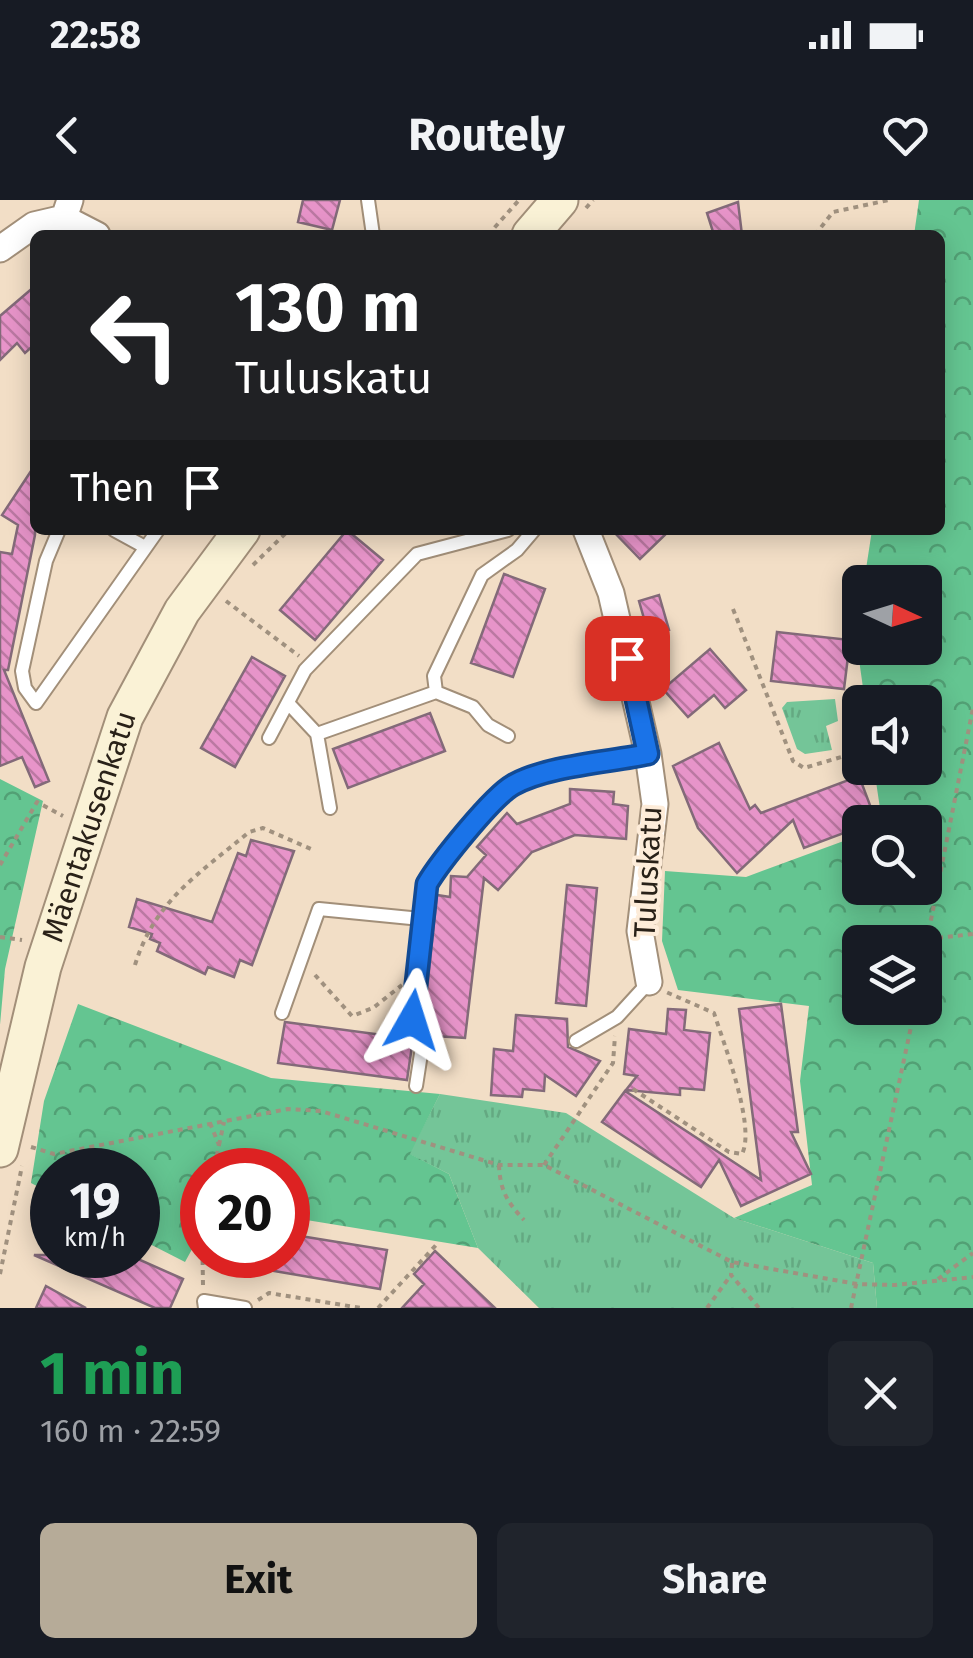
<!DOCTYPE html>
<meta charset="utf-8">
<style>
:root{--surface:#171b24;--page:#20242c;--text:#f1f3f6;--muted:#9ea1a6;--accent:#b6ab98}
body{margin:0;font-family:"Fira Sans",sans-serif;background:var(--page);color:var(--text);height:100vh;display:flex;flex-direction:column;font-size:38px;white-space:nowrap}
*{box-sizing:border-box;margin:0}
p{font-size:32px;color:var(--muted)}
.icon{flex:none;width:55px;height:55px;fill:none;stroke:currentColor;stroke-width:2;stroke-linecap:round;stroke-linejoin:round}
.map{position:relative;height:1108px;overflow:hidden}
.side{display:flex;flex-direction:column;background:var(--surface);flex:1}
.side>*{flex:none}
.banner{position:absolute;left:30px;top:30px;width:915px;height:305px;border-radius:15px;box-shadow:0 5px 25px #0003;background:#202124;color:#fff;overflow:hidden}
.needle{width:65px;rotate:94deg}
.controls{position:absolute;left:842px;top:365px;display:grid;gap:20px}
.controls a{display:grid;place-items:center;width:100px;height:100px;border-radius:15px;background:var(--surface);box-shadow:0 5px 25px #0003;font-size:50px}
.speed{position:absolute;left:30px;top:948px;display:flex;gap:20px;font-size:50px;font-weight:700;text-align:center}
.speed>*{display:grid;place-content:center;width:130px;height:130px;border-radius:50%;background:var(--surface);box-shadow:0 5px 25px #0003;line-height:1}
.speed small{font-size:25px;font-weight:400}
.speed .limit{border:15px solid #d22;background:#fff;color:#111}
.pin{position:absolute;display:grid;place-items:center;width:85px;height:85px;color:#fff;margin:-42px;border-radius:20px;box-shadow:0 5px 15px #0006}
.me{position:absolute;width:110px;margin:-55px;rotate:6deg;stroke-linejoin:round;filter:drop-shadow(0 0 8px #0008)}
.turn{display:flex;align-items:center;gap:35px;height:210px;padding:0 40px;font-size:45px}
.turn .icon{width:130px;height:130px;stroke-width:2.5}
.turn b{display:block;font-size:70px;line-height:85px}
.then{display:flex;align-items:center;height:95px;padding:0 40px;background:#0003;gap:20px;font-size:38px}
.round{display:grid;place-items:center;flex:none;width:105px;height:105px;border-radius:15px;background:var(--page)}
.overview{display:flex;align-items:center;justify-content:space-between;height:170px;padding:0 40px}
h1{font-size:60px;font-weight:700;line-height:75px;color:#1e9e55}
.action{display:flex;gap:20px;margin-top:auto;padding:20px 40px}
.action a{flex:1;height:115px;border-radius:15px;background:var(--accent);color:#111;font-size:40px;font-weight:700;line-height:115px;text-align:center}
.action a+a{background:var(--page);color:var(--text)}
.status{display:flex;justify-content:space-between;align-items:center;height:70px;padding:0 50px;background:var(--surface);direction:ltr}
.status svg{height:28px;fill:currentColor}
header{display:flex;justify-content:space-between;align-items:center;height:130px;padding:0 40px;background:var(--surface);font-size:45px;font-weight:700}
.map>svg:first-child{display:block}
.grass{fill:url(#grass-tufts)}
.forest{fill:url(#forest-crowns);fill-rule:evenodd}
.building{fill:url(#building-back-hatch);stroke:#836a79;stroke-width:2.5}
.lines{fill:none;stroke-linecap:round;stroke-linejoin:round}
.lane-casing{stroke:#a28f79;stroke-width:16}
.street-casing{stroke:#a28f79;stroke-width:29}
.secondary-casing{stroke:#a28f79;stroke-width:39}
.path{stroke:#a0917f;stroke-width:4;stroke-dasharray:5 5;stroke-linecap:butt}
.lane{stroke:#fff;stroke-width:12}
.street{stroke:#fff;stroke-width:25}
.secondary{stroke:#faf2d6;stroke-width:35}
.route-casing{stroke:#114b97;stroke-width:25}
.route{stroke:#1a73e8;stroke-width:18}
.labels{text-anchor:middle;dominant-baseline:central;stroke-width:8;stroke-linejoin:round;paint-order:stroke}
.street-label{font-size:30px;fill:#292118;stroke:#fdecd9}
</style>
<div class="status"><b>22:58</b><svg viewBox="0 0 49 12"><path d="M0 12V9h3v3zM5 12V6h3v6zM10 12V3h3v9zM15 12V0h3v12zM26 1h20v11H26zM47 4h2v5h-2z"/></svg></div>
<header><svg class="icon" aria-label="back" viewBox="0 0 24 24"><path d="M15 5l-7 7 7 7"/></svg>Routely<svg class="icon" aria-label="heart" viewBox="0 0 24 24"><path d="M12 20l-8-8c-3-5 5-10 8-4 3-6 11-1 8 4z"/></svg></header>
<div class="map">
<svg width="973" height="1108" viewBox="0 0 973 1108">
<defs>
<pattern id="grass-tufts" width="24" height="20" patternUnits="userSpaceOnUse" patternTransform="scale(2.5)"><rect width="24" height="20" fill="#74c598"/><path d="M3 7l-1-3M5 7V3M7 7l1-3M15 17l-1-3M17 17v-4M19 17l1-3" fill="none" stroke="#64a982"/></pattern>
<pattern id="forest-crowns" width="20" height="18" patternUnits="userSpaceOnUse" patternTransform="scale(2.5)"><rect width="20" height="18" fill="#64c591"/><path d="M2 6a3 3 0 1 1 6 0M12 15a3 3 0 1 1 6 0" fill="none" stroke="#52a075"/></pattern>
<pattern id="building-back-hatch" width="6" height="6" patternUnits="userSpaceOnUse" patternTransform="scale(2.5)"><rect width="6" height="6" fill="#e794c9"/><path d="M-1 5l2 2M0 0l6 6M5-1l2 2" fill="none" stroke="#bb78a2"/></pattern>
</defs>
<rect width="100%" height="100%" fill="#f2dec6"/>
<path class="grass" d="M835 499 838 521 826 526 832 550 805 554 797 549 782 508 787 502Z
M440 894 566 913 734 1018 873 1063 877 1108H539L478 1048 449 974 409 954Z"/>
<path class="forest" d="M919 0H973V1108H877L873 1063 734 1018 812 985 800 881 809 806 678 790 662 741 665 671 746 677 860 635V688H925V622H882L874 568H925V502H865L856 438 860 409V448H925V382H864L872 330H940V35H914ZM860 742H925V808H860Z
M0 579 43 601 5 769 0 825Z
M78 804 271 878 440 894 410 954 449 974 478 1048 288 1017V970H202V1031L185 1062 138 1038V970H52V994L31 983 44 901Z"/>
<path class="building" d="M303 0H340L332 30 298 22Z
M738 2 742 35H714L707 13Z
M35 86V144L25 153 17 143 0 160V116Z
M35 265V335L8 470H4L49 581 35 587 22 557 0 566V352L12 354 18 325 2 315Z
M347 330 383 360 315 440 280 410Z
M612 330H670L640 359Z
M504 374 545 389 513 477 471 463Z
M659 395 669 430 649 436 639 401Z
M777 432 850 440 844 489 771 481Z
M710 449 746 490 725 508 714 495 688 517 663 489Z
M252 457 285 476 235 567 201 548Z
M430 513 445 551 348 588 333 549Z
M719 543 750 609 755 605 761 613 859 576 876 621 860 622V627L804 648 793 620 737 673 698 628 673 566Z
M570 589 614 592 613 604 628 606 626 639 575 635 532 652 498 690 484 678 465 838 434 836 424 818 437 695 450 697 451 676 467 677 486 655 477 647 507 613 517 624 570 604Z
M251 640 294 651 252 765 240 760 234 777 208 767 205 774 157 751 160 743 150 739 152 734 129 727 137 699 212 722 238 653 246 656Z
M567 685 597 688 586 806 556 803Z
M781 804 798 932H791L811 974 741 1006 719 960 701 987 602 922 625 891 761 980 739 809Z
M668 809 686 810 684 830 710 833 704 890 680 888V895L626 890 637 876 624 874 629 829 666 834Z
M516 815 567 819 568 847 600 861 576 896 545 875 544 891 523 889 522 897 491 895 494 849 513 851Z
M285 822 413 839 407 880 278 863Z
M288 1034 387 1050 380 1089 233 1064 234 1055H288Z
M435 1051 495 1108H402L424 1084 414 1074Z
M34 1055H96L119 1063 123 1055H129L183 1079 170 1108H155Z
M46 1086 86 1108H36Z"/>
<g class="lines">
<defs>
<path id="lane" d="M368 0 373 35
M59 330 46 361 22 471 25 488 36 503 158 330
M114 330 145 347
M436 492 473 507 488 525 508 536
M288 503 317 534 330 608
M317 534 436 492 434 476 482 375 517 350 534 330
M269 538 305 470 417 354 508 330
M282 813 319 709 421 719
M576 841 617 817 649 782
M416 886 424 834 412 820 427 684C440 662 492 597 513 585 546 566 610 562 648 554
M205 1108 204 1101 245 1108"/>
<path id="street" d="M64 18 97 35
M0 49 34 25 64 18 70 0
M586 330 611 393 648 554 655 604 640 731 649 782"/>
<g id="secondary">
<path d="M530 35 560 0"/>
<path id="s1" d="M0 949 43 767 125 517 182 411 242 330"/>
</g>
</defs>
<use href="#lane" class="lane-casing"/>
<use href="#street" class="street-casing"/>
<use href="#secondary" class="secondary-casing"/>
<path class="path" d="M586 8 593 0
M488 35 519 0
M815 35 833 12 889 0
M253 365 289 330
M226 401 299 456
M733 409 793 561 804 568 848 555
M0 665 37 602 63 616
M0 737 22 740
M928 739 973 734
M925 750 973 508
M135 765C155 700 199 674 249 632L263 628 311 649
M315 775 352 816 373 808 402 785
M633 889 729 952 742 954C756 927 724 844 714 813L666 792
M210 923 219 945 214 970
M219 945 224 922
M31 947 54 954 288 909 321 911 499 965H544L732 1062 857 1084 895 1085 973 1077
M499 965C500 990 507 1002 524 1020
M544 965 613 863 615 836
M202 1020 203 1086
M732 1063 731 1075 759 1108
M0 1074 22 966
M938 1079 973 1053
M258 1100 269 1093 361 1108
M378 1108 437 1044
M707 1108 731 1075
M851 1108 915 808"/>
<use href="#lane" class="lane"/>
<use href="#street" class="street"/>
<use href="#secondary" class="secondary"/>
</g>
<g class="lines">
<defs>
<path id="route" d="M412 820 427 684C440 662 492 597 513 585 546 566 610 562 648 554L627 458"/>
</defs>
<use href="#route" class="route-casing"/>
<use href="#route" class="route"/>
</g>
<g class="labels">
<g class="street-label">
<text stroke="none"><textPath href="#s1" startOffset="335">Mäentakusenkatu</textPath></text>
<text transform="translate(648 672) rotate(-87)">Tuluskatu</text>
</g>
</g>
</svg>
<div class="controls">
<a><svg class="needle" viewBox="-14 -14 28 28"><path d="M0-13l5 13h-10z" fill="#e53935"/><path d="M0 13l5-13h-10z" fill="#9ea1a6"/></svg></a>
<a><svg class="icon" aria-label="sound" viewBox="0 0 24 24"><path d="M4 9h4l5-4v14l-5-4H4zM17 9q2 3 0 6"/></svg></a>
<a><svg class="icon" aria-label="search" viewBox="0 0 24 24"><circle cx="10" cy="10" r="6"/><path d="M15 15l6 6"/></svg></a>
<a><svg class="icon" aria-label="layers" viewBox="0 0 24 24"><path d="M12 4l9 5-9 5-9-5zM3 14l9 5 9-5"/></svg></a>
</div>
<div class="speed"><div>19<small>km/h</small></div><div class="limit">20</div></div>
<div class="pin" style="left:627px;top:458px;background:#d93025"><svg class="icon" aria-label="arrive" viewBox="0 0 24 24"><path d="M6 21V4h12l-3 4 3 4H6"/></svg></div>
<svg class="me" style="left:412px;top:820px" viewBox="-20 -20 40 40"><path d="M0-17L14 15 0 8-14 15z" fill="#1a73e8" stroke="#fff" stroke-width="4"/></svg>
<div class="banner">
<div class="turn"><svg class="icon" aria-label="left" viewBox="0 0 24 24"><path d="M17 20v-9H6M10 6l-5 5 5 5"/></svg><div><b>130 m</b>Tuluskatu</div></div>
<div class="then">Then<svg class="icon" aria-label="arrive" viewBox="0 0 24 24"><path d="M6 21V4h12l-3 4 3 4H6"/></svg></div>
</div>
</div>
<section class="side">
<div class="overview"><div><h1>1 min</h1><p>160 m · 22:59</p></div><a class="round"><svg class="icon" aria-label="close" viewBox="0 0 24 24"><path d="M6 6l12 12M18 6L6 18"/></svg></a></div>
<div class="action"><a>Exit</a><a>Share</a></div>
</section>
